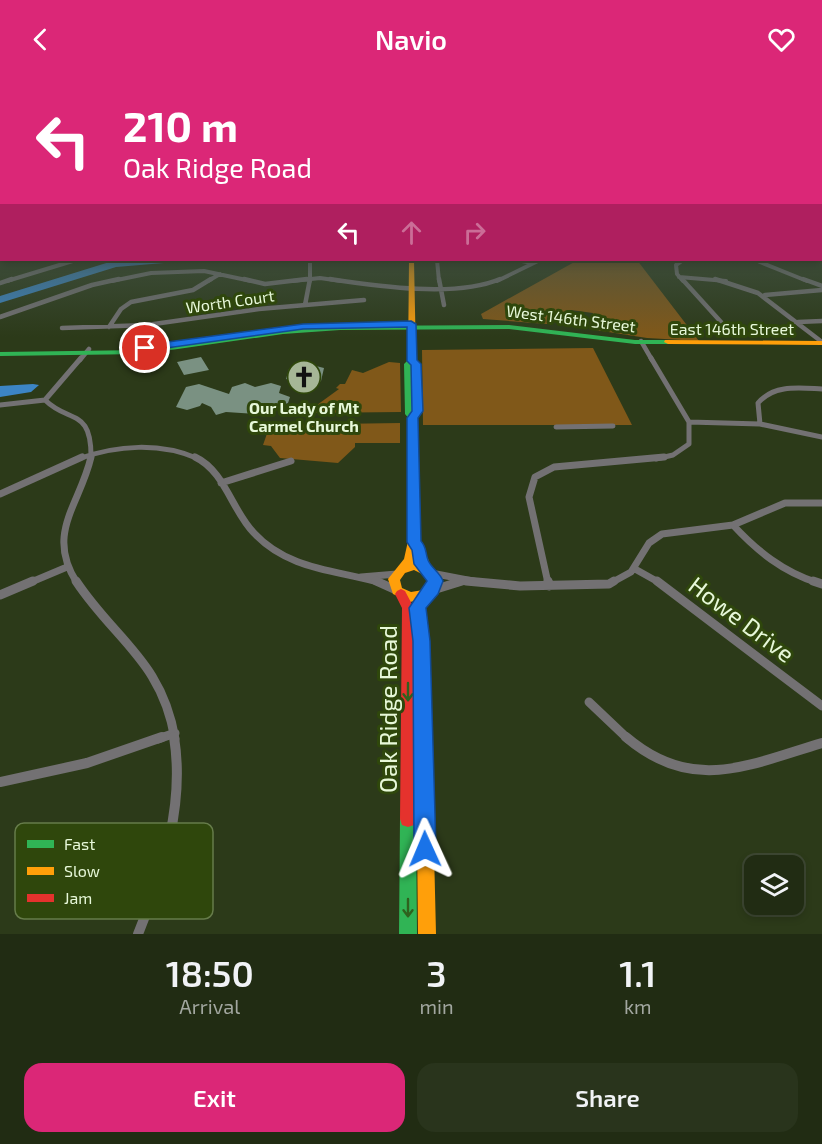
<!DOCTYPE html>
<style>
:root{--surface:#212c13;--page:#29341c;--text:#f1f3f6;--muted:#a2a7a0;--line:#3e4833;--accent:#db2777}
body{margin:0;font-family:"Exo 2",sans-serif;background:var(--page);color:var(--text);height:100vh;display:flex;flex-direction:column;font-size:22px;white-space:nowrap}
*{box-sizing:border-box;margin:0}
p{font-size:20px;color:var(--muted)}
.icon{flex:none;width:33px;height:33px;fill:none;stroke:currentColor;stroke-width:2;stroke-linecap:round;stroke-linejoin:round}
.map{position:relative;height:856px;overflow:hidden}
.sheet{display:flex;flex-direction:column;background:var(--surface);flex:1}
.sheet>*{flex:none}
.guide{position:absolute;left:0px;top:0px;width:822px;height:183px;box-shadow:0 3px 9px #0003,0 0 0 2px var(--line);background:#db2777;color:#fff;overflow:hidden}
.controls{position:absolute;left:744px;top:777px;display:grid;gap:12px}
.controls a{display:grid;place-items:center;width:60px;height:60px;border-radius:12px;background:var(--surface);box-shadow:0 3px 9px #0003,0 0 0 2px var(--line);font-size:30px}
.pin{position:absolute;display:grid;place-items:center;width:51px;height:51px;color:#fff;margin:-26px;border:3px solid #fff;border-radius:50%;box-shadow:0 2px 6px #0007}
.me{position:absolute;width:66px;margin:-33px;rotate:359deg;stroke-linejoin:round;filter:drop-shadow(0 0 4px #0008)}
.turn{display:flex;align-items:center;gap:21px;height:126px;padding:0 24px;font-size:27px}
.turn .icon{width:78px;height:78px;stroke-width:2.5}
.turn b{display:block;font-size:42px;line-height:51px}
.lanes{display:flex;align-items:center;height:57px;padding:0 24px;background:#0003;justify-content:center;gap:30px;direction:ltr}
.lanes .off{opacity:.35}
.eta{display:flex;justify-content:space-evenly;align-items:center;height:102px;text-align:center}
.eta b{font-size:36px;font-weight:600;line-height:42px}
.button{display:flex;gap:12px;margin-top:auto;padding:12px 24px}
.button a{flex:1;height:69px;border-radius:18px;background:var(--accent);color:#fff;font-size:24px;font-weight:600;line-height:69px;text-align:center}
.button a+a{background:var(--page);color:var(--text)}
header{display:flex;justify-content:space-between;align-items:center;height:78px;padding:0 24px;background:var(--accent);color:#fff;font-size:27px;font-weight:600}
.map>svg:first-child{display:block}
.green{fill:#805819}
.water{fill:#3c85c5}
.building{fill:#7a9182}
.lines{fill:none;stroke-linecap:round;stroke-linejoin:round}
.street-far5{stroke:#737173;stroke-width:4}
.street-far4{stroke:#737173;stroke-width:4.5}
.street-far3{stroke:#737173;stroke-width:5}
.street-far2{stroke:#737173;stroke-width:7}
.street-far1{stroke:#737173;stroke-width:9}
.street{stroke:#737173;stroke-width:10}
.fast{fill:#30b455;fill-rule:evenodd}
.slow{fill:#ff9f0a;fill-rule:evenodd}
.jam{fill:#e5322d;fill-rule:evenodd}
.oneway{stroke:#2f621e}
.route{fill:#1a73e8;stroke:#114b97;stroke-width:1.5}
.labels{text-anchor:middle;dominant-baseline:central;stroke-width:6;stroke-linejoin:round;paint-order:stroke}
.far-street-label{font-size:16px;fill:#e7f8d9;stroke:#2f470c}
.far-poi-label{font-size:16px;font-weight:bold;fill:#e7f8d9;stroke:#2f470c}
.near-street-label{font-size:24px;fill:#e7f8d9;stroke:#2f470c}
.key{fill:#2f470c;stroke:#667c4a;stroke-width:1.5}
.key-label{font-size:16px;fill:#e7f8d9}
</style>
<header><svg class="icon" aria-label="back" viewBox="0 0 24 24"><path d="M15 5l-7 7 7 7"/></svg>Navio<svg class="icon" aria-label="heart" viewBox="0 0 24 24"><path d="M12 20l-8-8c-3-5 5-10 8-4 3-6 11-1 8 4z"/></svg></header>
<div class="map">
<svg width="822" height="856" viewBox="0 0 822 856">
<rect width="100%" height="100%" fill="#2c3a19"/>
<path class="green" d="M578 182H637L699 263 647 260 589 251 593 235 571 232 547 246 483 241 481 236Z
M593 270 632 347H423L422 272Z
M389 284 400 285 401 334 306 335 339 311 336 310 340 306H345L352 292 363 295Z
M400 345V365H355V369L338 385 280 380 271 368 263 367 270 347Z"/>
<path class="water" d="M116 182H200L116 189 0 225V218Z
M33 306 39 307 31 314 0 319V308Z"/>
<path class="building" d="M201 279 209 292 184 297 177 284Z
M304 285 324 290 321 303 312 309 286 301 289 291Z
M245 305 255 309 271 305 281 308 279 315 290 319 288 325 273 330 260 326 256 336 226 334 216 337 211 329 202 325 200 328 187 332 176 329 186 309 199 306 229 316 232 309Z"/>
<g class="lines">
<path class="street-far5" d="M310 182V203
M437 182 439 203
M517 182 532 185
M683 182 676 187 677 196 683 203
M755 182 807 203
M679 199 726 203
M7 203 76 182
M112 203 151 195 204 193 251 203
M208 203 220 196
M293 203 320 200 341 203
M497 203 540 182"/>
<path class="street-far4" d="M244 201 265 206 307 201
M330 201C377 208 456 220 500 201
M439 201 444 227
M682 201 721 244
M715 201 758 215 822 264
M803 201 822 208
M0 205 12 201
M765 217 822 212
M305 227 310 201
M0 239 92 207 119 201
M798 244 822 243
M109 249 121 231 131 224 193 212 211 201
M62 250 147 247 259 231 364 222
M641 263 652 282
M80 282 89 271"/>
<path class="street-far3" d="M81 280 45 322C69 346 92 329 91 381
M651 280 689 344V366L673 377 656 381
M0 327 45 322
M689 344 760 346 822 359
M760 346 758 325C774 306 800 310 822 311
M556 349 613 348
M78 381C117 367 160 364 199 381"/>
<path class="street-far2" d="M195 379C225 393 232 433 254 455 288 492 337 492 381 505
M221 405 291 383
M0 416 82 379
M733 447C757 473 783 494 818 505
M635 491 660 505
M431 495 483 505
M361 499 397 496
M29 505 67 489
M77 505C45 455 80 427 91 379
M457 505 463 503
M548 505 529 419 535 399 554 389 664 379
M611 505 631 494 649 465 662 456 733 447 785 425H822"/>
<path class="street-far1" d="M76 503C115 562 162 583 175 661
M376 503 396 512
M466 503 520 508 609 506 614 503
M548 503 549 508
M657 503 822 628
M813 503 822 506
M433 512 462 503
M0 517 33 503
M589 624 628 661
M158 661 175 655"/>
<path class="street" d="M626 659C693 716 748 687 822 665
M0 704 87 685 162 659
M138 856C163 794 185 727 174 659"/>
<path class="fast" d="M509 247 635 262H668L672 264 668 266H635L509 251 340 252 283 256 143 276 0 278V274L143 272 283 252 340 248Z
M409 281 416 283 412 287 413 335 417 340 413 343 410 342 405 336 404 286Z
M408 733 414 735 416 741 417 856H399L400 741 402 735Z"/>
<path class="slow" d="M409 182H414L416 282 420 286 421 333 417 340 420 463 432 490 435 492 441 506 423 531 429 563 436 856H418L415 563 411 530 415 523 410 524 393 516 388 501 404 481 408 463 409 340 413 333 412 287 408 283ZM414 492 426 498 429 505 423 512 411 514 402 510 400 502 405 495Z
M665 262 822 263V267L668 266 664 264Z"/>
<path class="jam" d="M401 511 405 513 414 530 416 741 414 747 408 749 402 747 400 741 402 530 395 516 397 513Z"/>
</g>
<defs><path id="oneway-shaft" d="M-6 0H5M1.5-3L5.5 0L1.5 3" fill="none" stroke-width="1.6" stroke-linecap="round" stroke-linejoin="round" transform="scale(1.5)"/></defs>
<g class="oneway">
<use href="#oneway-shaft" transform="translate(408 614) rotate(90)"/>
<use href="#oneway-shaft" transform="translate(408 830) rotate(90)"/>
</g>
<linearGradient id="sky" x2="0" y2="1"><stop stop-color="#18200e"/><stop offset="0.54" stop-color="#455549"/><stop offset="1" stop-color="#455549" stop-opacity="0"/></linearGradient>
<rect width="822" height="259" fill="url(#sky)"/>
<path class="route" d="M411 243 416 246 417 282 421 286 423 333 418 340 421 463C427 470 425 474 428 482 431 490 440 494 443 503L438 516 426 530 430 563 436 771 433 779 425 782 417 779 414 771 413 563 409 530 427 503 414 486 412 472 407 464V340L412 333 411 287 407 283V249L303 251 145 273 140 270 145 267 303 246Z"/>
<defs>
<symbol id="church-disc" viewBox="-11 -11 22 22"><circle r="9.5" fill="#a6b696" stroke="#2f470c"/><path d="M-1.2-6h2.4v3.5h3.3v2.4h-3.3V6h-2.4V-.1h-3.3v-2.4h3.3Z" fill="#111"/></symbol>
</defs>
<g fill-rule="evenodd">
<use href="#church-disc" x="285" y="280" width="38" height="38"/>
</g>
<g class="labels">
<g class="far-street-label">
<text transform="translate(230 223) rotate(-8)">Worth Court</text>
<text transform="translate(571 240) rotate(7)">West 146th Street</text>
<text x="732" y="250">East 146th Street</text>
</g>
<g class="far-poi-label">
<text x="304" y="329">Our Lady of Mt<tspan x="304" dy="18">Carmel Church</tspan></text>
</g>
<g class="near-street-label">
<text transform="translate(742 541) rotate(37)">Howe Drive</text>
<text transform="translate(387 631) rotate(-90)">Oak Ridge Road</text>
</g>
</g>
<rect x="15" y="745" width="198" height="96" rx="9" class="key"/>
<rect x="27" y="762" width="27" height="8" fill="#30b455"/>
<rect x="27" y="789" width="27" height="8" fill="#ff9f0a"/>
<rect x="27" y="816" width="27" height="8" fill="#e5322d"/>
<g class="key-label">
<text x="64" y="772">Fast</text>
<text x="64" y="799">Slow</text>
<text x="64" y="826">Jam</text>
</g>
</svg>
<div class="controls">
<a><svg class="icon" aria-label="layers" viewBox="0 0 24 24"><path d="M12 4l9 5-9 5-9-5zM3 14l9 5 9-5"/></svg></a>
</div>
<div class="pin" style="left:145px;top:270px;background:#d93025"><svg class="icon" aria-label="arrive" viewBox="0 0 24 24"><path d="M6 21V4h12l-3 4 3 4H6"/></svg></div>
<svg class="me" style="left:425px;top:771px" viewBox="-20 -20 40 40"><path d="M0-17L14 15 0 8-14 15z" fill="#1a73e8" stroke="#fff" stroke-width="4"/></svg>
<div class="guide">
<div class="turn"><svg class="icon" aria-label="left" viewBox="0 0 24 24"><path d="M17 20v-9H6M10 6l-5 5 5 5"/></svg><div><b>210 m</b>Oak Ridge Road</div></div>
<div class="lanes"><svg class="icon" aria-label="left" viewBox="0 0 24 24"><path d="M17 20v-9H6M10 6l-5 5 5 5"/></svg><svg class="icon off" aria-label="ahead" viewBox="0 0 24 24"><path d="M12 20V5M6 11l6-6 6 6"/></svg><svg class="icon off" aria-label="right" viewBox="0 0 24 24"><path d="M7 20v-9h11M14 6l5 5-5 5"/></svg></div>
</div>
</div>
<section class="sheet">
<div class="eta">
<div><b>18:50</b><p>Arrival</p></div>
<div><b>3</b><p>min</p></div>
<div><b>1.1</b><p>km</p></div>
</div>
<div class="button"><a>Exit</a><a>Share</a></div>
</section>
